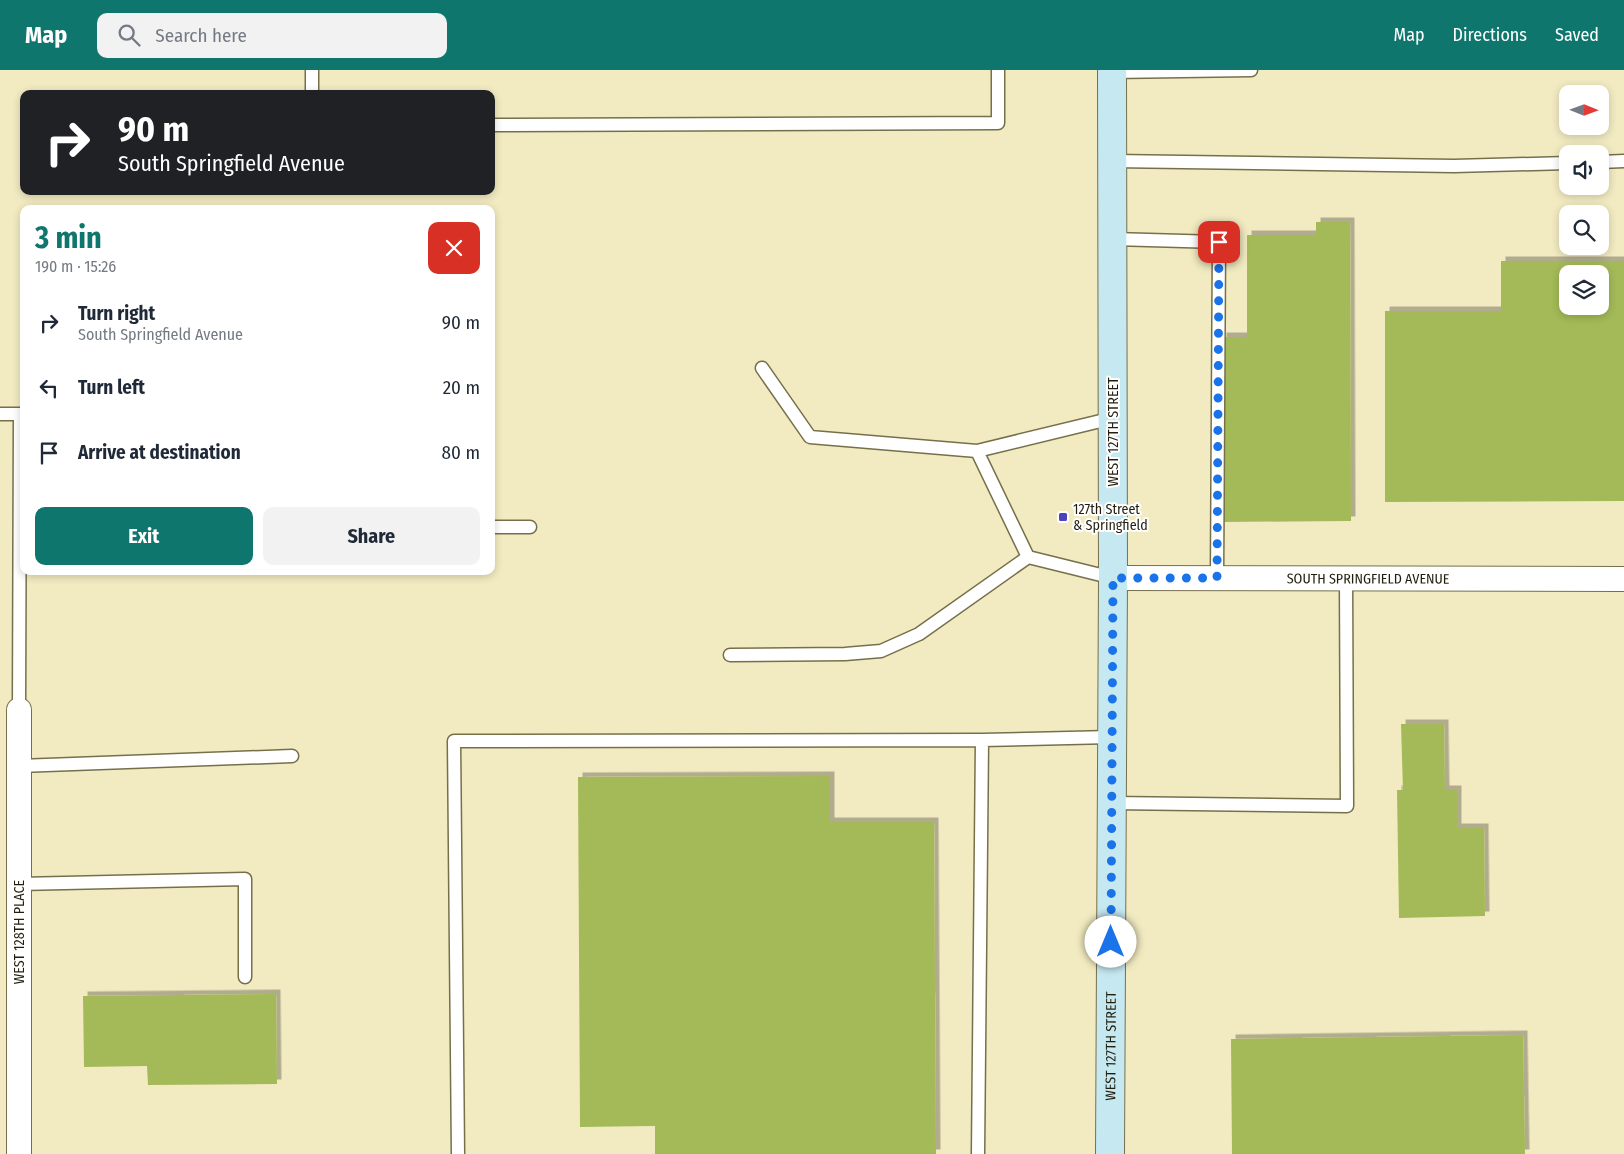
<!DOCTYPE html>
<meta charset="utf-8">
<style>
:root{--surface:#fff;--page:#f2f2f3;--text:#1f2937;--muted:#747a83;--accent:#0f766e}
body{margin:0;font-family:"Fira Sans Condensed",sans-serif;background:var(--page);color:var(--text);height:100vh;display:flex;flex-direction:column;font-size:19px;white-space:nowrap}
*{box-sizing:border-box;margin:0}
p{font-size:16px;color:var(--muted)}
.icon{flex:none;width:28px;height:28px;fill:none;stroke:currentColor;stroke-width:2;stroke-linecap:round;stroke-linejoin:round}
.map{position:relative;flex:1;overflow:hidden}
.side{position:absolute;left:20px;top:135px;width:475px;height:370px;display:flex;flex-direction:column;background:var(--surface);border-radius:10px;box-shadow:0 2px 8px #0003}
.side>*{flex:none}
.top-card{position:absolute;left:20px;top:20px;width:475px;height:105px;border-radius:10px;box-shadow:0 2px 8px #0003;background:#202124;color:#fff;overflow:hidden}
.needle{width:32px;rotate:91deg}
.fabs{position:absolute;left:1559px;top:15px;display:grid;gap:10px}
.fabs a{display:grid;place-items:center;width:50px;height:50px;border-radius:10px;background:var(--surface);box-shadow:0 2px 8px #0003;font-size:25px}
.pin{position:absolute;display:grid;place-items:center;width:42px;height:42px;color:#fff;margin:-21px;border-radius:10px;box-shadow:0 2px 8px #0006}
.me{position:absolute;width:55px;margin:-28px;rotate:0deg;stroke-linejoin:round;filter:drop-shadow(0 0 4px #0008)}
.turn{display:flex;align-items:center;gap:18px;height:105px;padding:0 15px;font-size:22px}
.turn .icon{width:65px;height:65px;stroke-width:2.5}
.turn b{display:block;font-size:35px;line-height:42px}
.round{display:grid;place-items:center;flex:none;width:52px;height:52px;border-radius:10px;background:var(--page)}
.summary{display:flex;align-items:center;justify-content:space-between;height:85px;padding:0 15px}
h1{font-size:30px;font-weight:700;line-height:38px;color:var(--accent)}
.button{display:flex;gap:10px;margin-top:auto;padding:10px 15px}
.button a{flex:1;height:58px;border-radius:10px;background:var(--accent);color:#fff;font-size:20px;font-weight:700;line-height:58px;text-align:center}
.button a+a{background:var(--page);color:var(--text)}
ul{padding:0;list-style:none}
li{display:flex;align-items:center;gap:15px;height:65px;padding:0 15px}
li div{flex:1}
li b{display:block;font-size:19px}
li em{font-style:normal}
header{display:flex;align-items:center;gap:30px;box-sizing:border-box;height:70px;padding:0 25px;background:var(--accent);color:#fff}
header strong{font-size:24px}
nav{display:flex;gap:28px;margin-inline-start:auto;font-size:18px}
.search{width:350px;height:45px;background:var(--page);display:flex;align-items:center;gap:12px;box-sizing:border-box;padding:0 18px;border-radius:10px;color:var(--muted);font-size:19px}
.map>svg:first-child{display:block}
.building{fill:#a4ba58;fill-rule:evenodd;filter:url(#shadow)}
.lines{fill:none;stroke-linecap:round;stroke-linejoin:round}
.lane-casing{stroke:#76704a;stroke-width:15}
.street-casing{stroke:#76704a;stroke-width:26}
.secondary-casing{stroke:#76704a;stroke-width:30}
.lane{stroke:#fff;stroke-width:12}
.street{stroke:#fff;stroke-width:24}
.secondary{stroke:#c6e8f1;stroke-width:28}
.route{stroke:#1a73e8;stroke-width:9;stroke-dasharray:0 16.2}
.poi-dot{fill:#4d44bb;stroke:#fff;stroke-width:2}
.labels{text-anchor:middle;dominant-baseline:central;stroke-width:4;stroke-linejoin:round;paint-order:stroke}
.street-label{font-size:14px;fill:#211e0e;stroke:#fff}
.poi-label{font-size:14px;fill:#211e0e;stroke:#fff;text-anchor:start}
</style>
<header>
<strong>Map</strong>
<div class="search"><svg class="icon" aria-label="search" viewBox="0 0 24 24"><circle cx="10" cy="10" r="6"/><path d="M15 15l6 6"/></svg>Search here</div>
<nav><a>Map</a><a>Directions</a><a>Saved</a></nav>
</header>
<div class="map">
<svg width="1624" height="1084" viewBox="0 0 1624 1084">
<defs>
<filter id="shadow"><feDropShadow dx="4.5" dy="-4.5" stdDeviation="0" flood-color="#0004"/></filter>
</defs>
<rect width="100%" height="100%" fill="#f2ebc1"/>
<path class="building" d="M1316 152H1350L1351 451 1223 452 1222 267H1247V165H1316Z
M1501 191H1624V431L1385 432V241H1501ZM1568 204H1600V236H1568Z
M1401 654H1444L1445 720H1457V758H1484L1485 846 1399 848 1397 720H1403Z
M830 706V752H934L936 1084H655V1056L580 1057 578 707Z
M276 924 277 1014 148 1015 147 996 84 997 83 926Z
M1523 965 1525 1084H1232L1231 969Z"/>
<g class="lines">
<defs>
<path id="lane" d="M312 0V24
M1112 2 1251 0
M491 55 998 53V0
M1113 91 1454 96 1568 93
M1600 92 1624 91
M1113 169 1219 172 1217 508
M762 298 810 367 977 381
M0 344H20L19 640
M491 457H530
M1113 508 1028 487 977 381 1113 348
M730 585 845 584 881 581 919 564 1028 487
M19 696 292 686
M1112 733 1347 736 1346 509
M19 814 245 809V907
M458 1084 454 671 982 670 1111 667
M978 1084 982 670"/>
<g id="street">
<path id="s1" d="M1113 508 1624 509"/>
<path d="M19 640V1084"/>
</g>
<g id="secondary">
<path id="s2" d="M1110 1084 1113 508 1112 0"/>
</g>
</defs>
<use href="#lane" class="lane-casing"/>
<use href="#street" class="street-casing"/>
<use href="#secondary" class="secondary-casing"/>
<use href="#lane" class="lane"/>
<use href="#street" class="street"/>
<use href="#secondary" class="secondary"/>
</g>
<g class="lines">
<path class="route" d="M1111 872 1113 508H1217L1219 172"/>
</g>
<rect class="poi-dot" x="1058" y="442" width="10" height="10" rx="2.5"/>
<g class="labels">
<g class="street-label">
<text transform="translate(1113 362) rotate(-90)">WEST 127TH STREET</text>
<text stroke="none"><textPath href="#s1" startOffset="255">SOUTH SPRINGFIELD AVENUE</textPath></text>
<text transform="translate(19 862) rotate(-90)">WEST 128TH PLACE</text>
<text stroke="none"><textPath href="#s2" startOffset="108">WEST 127TH STREET</textPath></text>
</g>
<g class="poi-label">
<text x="1073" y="439">127th Street<tspan x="1073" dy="16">&amp; Springfield</tspan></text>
</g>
</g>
</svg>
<div class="fabs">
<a><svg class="needle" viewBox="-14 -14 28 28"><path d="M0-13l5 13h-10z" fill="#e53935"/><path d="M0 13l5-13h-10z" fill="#747a83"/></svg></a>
<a><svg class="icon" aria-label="sound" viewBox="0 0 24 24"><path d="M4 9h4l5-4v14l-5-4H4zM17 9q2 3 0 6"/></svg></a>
<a><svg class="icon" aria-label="search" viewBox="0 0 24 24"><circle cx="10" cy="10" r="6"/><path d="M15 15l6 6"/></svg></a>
<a><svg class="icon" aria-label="layers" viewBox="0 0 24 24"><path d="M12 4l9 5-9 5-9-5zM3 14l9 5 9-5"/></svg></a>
</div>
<div class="pin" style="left:1219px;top:172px;background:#d93025"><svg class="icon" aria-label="arrive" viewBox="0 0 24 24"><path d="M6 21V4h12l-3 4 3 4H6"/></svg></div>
<svg class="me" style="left:1111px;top:872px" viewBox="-20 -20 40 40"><circle r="19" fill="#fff"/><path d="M0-13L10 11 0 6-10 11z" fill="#1a73e8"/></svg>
<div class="top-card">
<div class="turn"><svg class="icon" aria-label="right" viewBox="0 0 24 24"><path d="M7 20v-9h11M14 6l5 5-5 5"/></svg><div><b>90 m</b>South Springfield Avenue</div></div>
</div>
<section class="side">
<div class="summary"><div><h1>3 min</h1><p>190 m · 15:26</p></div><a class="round" style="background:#d93025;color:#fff"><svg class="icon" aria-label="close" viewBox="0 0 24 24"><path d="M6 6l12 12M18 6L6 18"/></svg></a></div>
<ul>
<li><svg class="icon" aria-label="right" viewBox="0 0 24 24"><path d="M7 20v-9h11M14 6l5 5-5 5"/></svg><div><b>Turn right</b><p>South Springfield Avenue</p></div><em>90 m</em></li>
<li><svg class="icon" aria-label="left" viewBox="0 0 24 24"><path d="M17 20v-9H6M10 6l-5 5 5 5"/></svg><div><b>Turn left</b></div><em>20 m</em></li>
<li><svg class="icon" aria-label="arrive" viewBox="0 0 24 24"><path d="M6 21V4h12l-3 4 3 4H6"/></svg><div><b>Arrive at destination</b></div><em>80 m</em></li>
</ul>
<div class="button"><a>Exit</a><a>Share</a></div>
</section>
</div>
